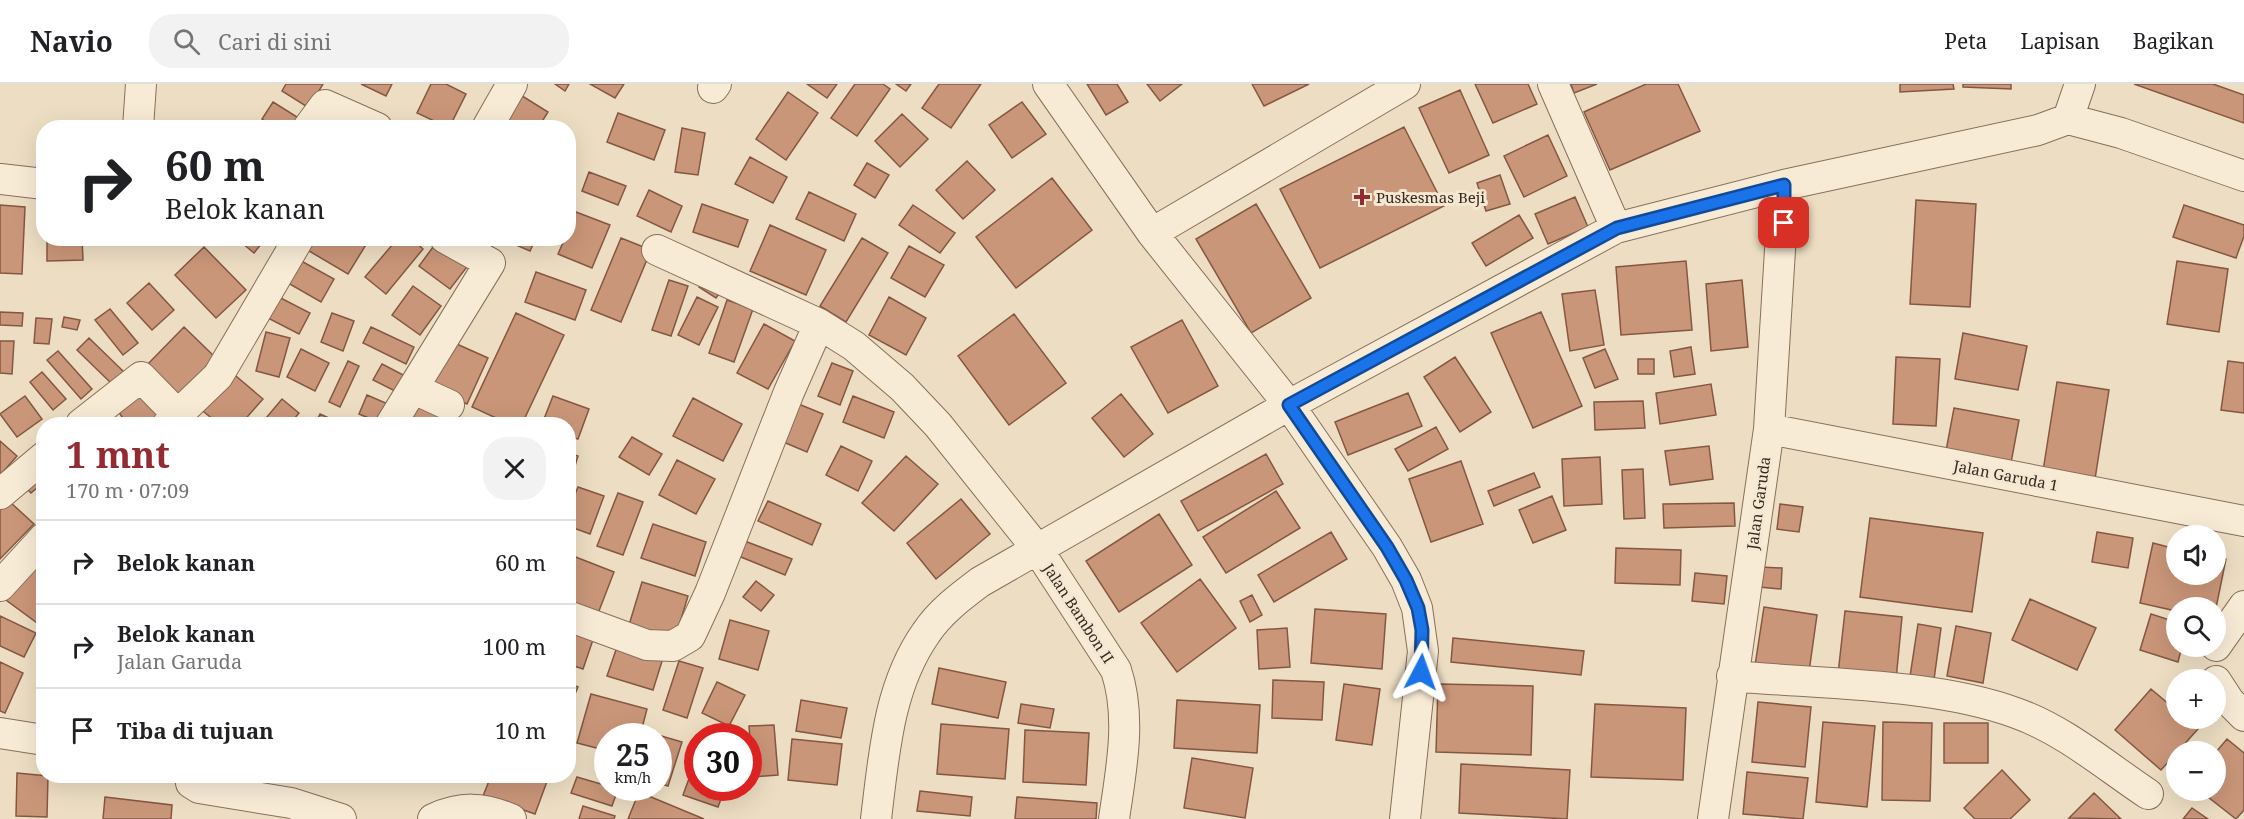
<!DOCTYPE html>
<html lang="id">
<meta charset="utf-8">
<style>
:root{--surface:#fff;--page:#f2f2f2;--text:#202124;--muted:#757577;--line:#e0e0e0;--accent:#942b33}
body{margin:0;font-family:"Noto Serif",serif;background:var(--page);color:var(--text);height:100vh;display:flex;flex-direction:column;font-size:22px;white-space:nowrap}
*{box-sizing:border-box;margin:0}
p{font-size:20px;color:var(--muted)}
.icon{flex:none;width:33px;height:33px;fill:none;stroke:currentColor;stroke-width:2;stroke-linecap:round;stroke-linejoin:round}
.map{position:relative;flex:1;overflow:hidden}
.details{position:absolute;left:36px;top:333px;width:540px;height:366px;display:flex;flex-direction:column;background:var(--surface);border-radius:24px;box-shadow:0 6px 24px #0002}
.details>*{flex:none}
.hud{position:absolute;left:36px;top:36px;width:540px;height:126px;border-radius:24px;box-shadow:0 6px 24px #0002;background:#fff;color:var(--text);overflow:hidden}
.fabs{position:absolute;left:2166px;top:441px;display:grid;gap:12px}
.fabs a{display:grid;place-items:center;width:60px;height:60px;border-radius:50%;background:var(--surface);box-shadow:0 6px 24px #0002;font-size:30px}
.speed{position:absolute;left:594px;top:639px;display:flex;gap:12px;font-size:30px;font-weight:700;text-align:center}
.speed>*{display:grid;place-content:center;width:78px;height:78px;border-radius:50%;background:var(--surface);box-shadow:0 6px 24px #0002;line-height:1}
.speed small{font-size:15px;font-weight:400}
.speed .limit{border:9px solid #d22;background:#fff;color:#111}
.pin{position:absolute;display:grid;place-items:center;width:51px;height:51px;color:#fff;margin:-26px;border-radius:12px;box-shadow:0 3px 9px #0006}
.me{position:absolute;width:66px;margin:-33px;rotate:4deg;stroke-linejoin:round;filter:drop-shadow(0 0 4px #0008)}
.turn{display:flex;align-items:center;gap:21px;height:126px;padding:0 30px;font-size:27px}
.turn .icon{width:78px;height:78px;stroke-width:2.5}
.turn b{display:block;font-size:42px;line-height:51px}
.round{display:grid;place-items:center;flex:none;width:63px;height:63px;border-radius:24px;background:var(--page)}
.headline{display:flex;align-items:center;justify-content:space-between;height:102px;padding:0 30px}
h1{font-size:36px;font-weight:700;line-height:45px;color:var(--accent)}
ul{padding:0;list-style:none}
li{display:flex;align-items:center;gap:18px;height:84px;padding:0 30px;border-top:2px solid var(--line)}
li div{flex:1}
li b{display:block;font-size:22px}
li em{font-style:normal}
header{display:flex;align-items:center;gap:36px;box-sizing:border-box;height:84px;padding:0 30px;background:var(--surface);border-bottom:2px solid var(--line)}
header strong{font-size:28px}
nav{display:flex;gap:33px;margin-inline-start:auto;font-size:21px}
.search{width:420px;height:54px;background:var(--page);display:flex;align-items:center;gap:15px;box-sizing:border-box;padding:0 21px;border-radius:24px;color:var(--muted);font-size:22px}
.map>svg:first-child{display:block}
.building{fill:#ca9679;stroke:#855740;stroke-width:1.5}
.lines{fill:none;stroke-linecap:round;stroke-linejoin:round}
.minor-casing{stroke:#876f5a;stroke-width:32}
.minor{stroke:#f8ebd6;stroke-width:30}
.route-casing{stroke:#114b97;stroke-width:15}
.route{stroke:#1a73e8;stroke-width:10}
.poi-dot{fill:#942b33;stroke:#f5e8d2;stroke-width:2}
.labels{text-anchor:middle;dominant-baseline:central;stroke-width:6;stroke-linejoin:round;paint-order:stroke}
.poi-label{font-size:15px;fill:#37281e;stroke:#f5e8d2;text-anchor:start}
.street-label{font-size:15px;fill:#37281e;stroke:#f5e8d2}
</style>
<header>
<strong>Navio</strong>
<div class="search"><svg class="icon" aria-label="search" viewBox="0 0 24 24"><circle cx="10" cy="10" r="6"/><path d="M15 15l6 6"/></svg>Cari di sini</div>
<nav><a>Peta</a><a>Lapisan</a><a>Bagikan</a></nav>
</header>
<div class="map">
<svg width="2244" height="735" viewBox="0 0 2244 735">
<rect width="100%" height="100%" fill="#eddec3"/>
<path class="building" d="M286 0H323L309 24 282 7Z
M361 0H392L386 12Z
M431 0H446L466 10 449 44 417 29Z
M555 0H569L565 7Z
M590 0H624L615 14Z
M807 0H837L827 14Z
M855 0H883L890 5 857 52 831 34Z
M896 0H911L906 7Z
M939 0H981L951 44 922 24Z
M1087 0H1117L1128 18 1106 31Z
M1147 0H1182L1160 17Z
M1252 0H1309L1264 22Z
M1475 0H1528L1537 20 1493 39Z
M1571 0H1597L1574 9Z
M1646 0H1678L1700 47 1610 86 1584 28Z
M1900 0H1953L1954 5 1900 8Z
M1963 0H2011V5L1963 3Z
M2134 0H2213L2244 11V39Z
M1460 6 1489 71 1449 89 1419 24Z
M788 8 818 29 786 76 756 55Z
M519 10 548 28 538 44H498Z
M273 18 305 38 302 44H275L262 35Z
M1022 18 1046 50 1012 74 989 41Z
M618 29 665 46 654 76 607 58Z
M902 30 928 55 900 83 875 57Z
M1404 43 1444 122 1320 184 1280 105Z
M682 44 705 49 698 91 675 88Z
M1548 51 1567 92 1524 113 1504 72Z
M750 73 787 93 773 119 735 100Z
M967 77 995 106 963 135 936 106Z
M867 79 889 91 875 114 854 101Z
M589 88 626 102 618 121 582 107Z
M1500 91 1510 120 1486 127 1477 99Z
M1052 94 1092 146 1016 204 976 153Z
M649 106 682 122 671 148 637 132Z
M809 108 856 130 844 157 796 135Z
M1575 113 1588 143 1548 160 1535 130Z
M1916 116 1976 120 1970 223 1910 220Z
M702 120 748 136 738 163 693 148Z
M1256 120 1311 214 1251 249 1196 155Z
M0 121 25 123 22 190 0 189Z
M913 121 955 149 940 169 899 141Z
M2184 121 2244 141V152L2236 174 2173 153Z
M576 128 610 141 592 184 558 170 565 154H568V146Z
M1519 131 1533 154 1486 182 1472 159Z
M770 141 826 166 806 211 750 187Z
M47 154H82L83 176 47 177Z
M236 154H266L254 169Z
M309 154H360L367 159 348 190 304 164Z
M398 154H411L423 165 386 210 365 193Z
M457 154H494L488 168Z
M500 154H536L530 167Z
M621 154 651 166 621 238 591 226Z
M862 154 888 169 846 238 820 222Z
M439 155 470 179 450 205 419 182Z
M909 162 944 181 925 213 891 194Z
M204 163 246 206 216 234 175 191Z
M294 173 334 195 321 218 281 195Z
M1686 177 1692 246 1621 251 1616 183Z
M2177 177 2228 185 2219 248 2167 240Z
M536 188 586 206 575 236 525 218Z
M669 196 688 202 671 252 652 246Z
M704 196 721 207 716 214 699 203Z
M1742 196 1748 263 1711 267 1706 200Z
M149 199 174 226 152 246 127 219Z
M413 202 441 222 420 251 392 231Z
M1595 206 1604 261 1570 267 1562 210Z
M271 209 310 229 299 250 260 230Z
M697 213 718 223 699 261 678 251Z
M889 213 926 234 906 271 869 251Z
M727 216 753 225 734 278 709 269Z
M110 225 138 259 123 271 95 236Z
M0 228 23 229 22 242 0 241Z
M1541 228 1582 322 1533 344 1491 249Z
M332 229 354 237 343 267 321 258Z
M516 229 564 251 522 340H509L472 323Z
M1014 230 1066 299 1009 341 958 272Z
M64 233 80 236 77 246 62 243Z
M36 234 52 235 49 260 34 259Z
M1182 236 1218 302 1168 329 1131 263Z
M764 240 795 257 768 305 737 289Z
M184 243 216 274 176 315 144 284Z
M371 243 414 263 406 280 363 259Z
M266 248 290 254 279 293 256 287Z
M1963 249 2027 262 2018 306 1955 295Z
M89 254 125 289 113 301 77 266Z
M0 257H14L12 290 0 289Z
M450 257 488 274 467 320 429 303Z
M1691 263 1695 290 1674 293 1670 267Z
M301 265 329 279 315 307 287 293Z
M1605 265 1618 295 1595 304 1583 274Z
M58 267 92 305 81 315 47 276Z
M1455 273 1491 328 1460 348 1424 293Z
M1896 273 1940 275 1936 342 1893 340Z
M1638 275H1654V290H1638Z
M348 277 359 282 340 323 329 318Z
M2228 277 2244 279V329L2221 326Z
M832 279 853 287 840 321 818 312Z
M382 280 411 295 403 311 373 296Z
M230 287 263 315 241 340H219L199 324Z
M42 288 66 315 53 326 30 298Z
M2057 298 2109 306 2095 395 2043 387Z
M1711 300 1716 331 1660 340 1656 309Z
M139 303 160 333 149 340H127L113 320Z
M1408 309 1422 342 1348 371 1335 338Z
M1121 310 1153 350 1124 373 1092 334Z
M367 311 395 323 383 340 359 330Z
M25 312 42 335 17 353 0 330Z
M553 312 589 325 578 355 568 352V340H542Z
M853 312 894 328 884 354 843 338Z
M693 314 742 340 723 377 673 352Z
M282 315 299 329 290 340H261Z
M417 317 470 340H406Z
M1643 317 1645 344 1595 346 1594 318Z
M796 319 823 330 807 368 781 357Z
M1954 324 2019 336 2011 379 1946 367Z
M320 330 342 340H315Z
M1436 343 1448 365 1408 387 1395 365Z
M632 353 662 370 649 391 619 373Z
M0 357 17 372 0 391Z
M841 362 872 377 858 407 826 391Z
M1709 362 1713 395 1670 401 1665 367Z
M568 369 578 372 568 405Z
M1266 370 1283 400 1198 447 1181 417Z
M906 372 938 400 894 447 862 419Z
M1600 373 1602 420 1564 422 1562 375Z
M677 376 715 395 696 430 659 411Z
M1461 377 1483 440 1431 458 1409 395Z
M44 379V398L31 409 22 400Z
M1643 385 1645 434 1624 435 1622 386Z
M1534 389 1540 403 1494 422 1488 407Z
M578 403 604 412 590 450 568 442V428Z
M1276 407 1300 444 1226 489 1203 453Z
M618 409 643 418 623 471 597 462Z
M1552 412 1566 446 1533 459 1519 426Z
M961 415 990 450 936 495 907 459Z
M9 417 34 440 0 475V426Z
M768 417 821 440 812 461 758 437Z
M1734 419 1735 442 1664 444 1663 420Z
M1780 420 1803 423 1799 448 1777 445Z
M1159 430 1192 481 1119 528 1086 477Z
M1870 434 1983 449 1972 528 1860 513Z
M653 440 706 458 695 492 641 474Z
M1331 448 1347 475 1274 518 1258 491Z
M2097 448 2133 454 2128 484 2092 478Z
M742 456 792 475 785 491 736 471Z
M2153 459 2176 465V490H2216V473L2226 475 2216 524H2176V527L2140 519Z
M44 464V544L6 516Z
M1616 464 1681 466 1680 501 1615 499Z
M568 470 614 488 597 532 568 521Z
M1760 483 1782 484 1781 505 1759 503Z
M1695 489 1727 492 1724 520 1692 517Z
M1200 495 1236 544 1177 588 1141 539Z
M756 497 774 511 761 527 743 513Z
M642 498 688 512 675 555 629 541Z
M1252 511 1262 531 1250 538 1240 517Z
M2030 515 2096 544 2077 586 2012 556Z
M1764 523 1817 531 1808 595 1754 588Z
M1315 525 1386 530 1382 585 1311 579Z
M1845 527 1902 533 1896 596 1838 590Z
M2151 530 2176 538V562H2182L2178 578 2140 566Z
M0 532 36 549 24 573 0 562Z
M568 534 597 544 583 585 568 580Z
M730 536 769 547 758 586 719 575Z
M1918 540 1941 544 1933 603 1909 599Z
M1956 542 1991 549 1983 599 1947 592Z
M1287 544 1290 583 1259 585 1257 546Z
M1453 554 1584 567 1581 591 1451 578Z
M618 560 663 574 653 606 607 592Z
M679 577 703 584 687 634 663 626Z
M0 578 23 589 5 629 0 627Z
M939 584 1006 598 998 634 932 620Z
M1273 596 1324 598 1322 636 1272 634Z
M717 598 745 611 729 642 702 629Z
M568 599 578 603 569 624H568Z
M1344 600 1380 605 1372 661 1336 656Z
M1438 600 1533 602 1531 671 1436 668Z
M2151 605 2176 626V634H2186L2198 645 2161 686 2115 646Z
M591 610 647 625 640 652H608V667L577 659Z
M801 616 847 624 841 654 796 647Z
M1177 616 1260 621 1257 669 1174 664Z
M1758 618 1811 623 1805 683 1752 678Z
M1021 620 1054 625 1050 644 1018 639Z
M1595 620 1686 624 1683 696 1591 693Z
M1823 638 1875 642 1867 723 1816 718Z
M1883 638 1932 639 1930 717 1882 716Z
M1944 639H1988V679H1944Z
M941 640 1009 645 1005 695 937 690Z
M774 641 778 691 753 693 749 642Z
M1025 646 1089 649 1086 701 1023 698Z
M651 649 682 658 668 702 658 699V652H649Z
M792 655 842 660 837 701 788 696Z
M2227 655 2244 669V726L2236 735 2199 706H2216V668Z
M698 670V704H725L718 723 683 711Z
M1192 674 1253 684 1245 734 1184 724Z
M1461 680 1570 686 1567 735 1459 729Z
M2002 686 2030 716 2010 735H1975L1964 724Z
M1747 688 1808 694 1803 735 1743 730Z
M17 689 48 692 47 733 16 732Z
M491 692H549L535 730 483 712Z
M577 693 618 705 612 722 571 709Z
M920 707 972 713 970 732 917 727Z
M639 708 704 735H628Z
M2094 709 2121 735 2069 734Z
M105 713 172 721 171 735H103Z
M1017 713 1097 719 1096 735H1015Z
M583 722 615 732 614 735H579Z
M2192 724 2208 735H2183Z"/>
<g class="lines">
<defs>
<path id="minor" d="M1048 0 1152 149 1289 321 1387 463 1406 496 1417 524 1423 567 1405 735
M1553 0 1616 144
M713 4 716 0
M2068 35 2080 0
M138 44 141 0
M308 44 325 21 377 44
M487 44 512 0
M0 95 44 100
M1152 149 1405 0
M657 166 819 240 854 262 902 303 938 341 1038 466 1116 586C1132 634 1121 686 1114 735
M414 305 449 321
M81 340 141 293 178 331
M168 340 218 292 299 154
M391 340 490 179 445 154
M1769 345 2244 437
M0 410 44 373
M0 502 44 454
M568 532 647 561 673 562 690 552 710 509 789 308 819 240
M2216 562 2244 522
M1732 592C1819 600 1935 599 2016 629 2064 646 2106 682 2148 710
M2216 597 2229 617 2244 632
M0 649 44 656
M190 692 191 699 199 704 291 719 341 735
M433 735C461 722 483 723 511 735
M876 735C884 671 888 603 926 549 940 528 960 513 980 498L1289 321 1616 144 1784 101 2038 46 2068 35 2121 49 2244 92
M1713 735 1769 345 1784 101"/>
</defs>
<use href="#minor" class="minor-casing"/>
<use href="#minor" class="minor"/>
</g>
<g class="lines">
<defs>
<path id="route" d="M1421 588 1422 546 1418 524 1406 496 1387 463 1289 321 1617 144 1784 101V139"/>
</defs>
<use href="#route" class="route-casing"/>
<use href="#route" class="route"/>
</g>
<path class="poi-dot" d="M1359 104h6v6h6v6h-6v6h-6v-6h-6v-6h6z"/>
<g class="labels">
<g class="poi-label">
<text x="1376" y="113">Puskesmas Beji</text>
</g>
<g class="street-label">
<text transform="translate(2006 391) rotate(11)">Jalan Garuda 1</text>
<text transform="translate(1758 419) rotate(-82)">Jalan Garuda</text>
<text transform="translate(1079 529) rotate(57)">Jalan Bambon II</text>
</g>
</g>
</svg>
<div class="fabs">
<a><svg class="icon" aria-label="sound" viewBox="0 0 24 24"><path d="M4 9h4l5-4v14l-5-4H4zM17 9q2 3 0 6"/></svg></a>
<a><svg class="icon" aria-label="search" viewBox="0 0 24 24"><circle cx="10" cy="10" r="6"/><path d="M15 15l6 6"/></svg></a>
<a>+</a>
<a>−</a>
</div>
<div class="speed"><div>25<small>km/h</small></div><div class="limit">30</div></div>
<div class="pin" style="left:1784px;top:139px;background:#d93025"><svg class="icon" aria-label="arrive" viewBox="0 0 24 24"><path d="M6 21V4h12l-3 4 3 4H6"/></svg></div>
<svg class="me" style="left:1421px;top:588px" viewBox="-20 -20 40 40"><path d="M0-17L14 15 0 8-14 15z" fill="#1a73e8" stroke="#fff" stroke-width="4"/></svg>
<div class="hud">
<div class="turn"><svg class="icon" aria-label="right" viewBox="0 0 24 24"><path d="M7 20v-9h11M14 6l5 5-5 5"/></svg><div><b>60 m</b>Belok kanan</div></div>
</div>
<section class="details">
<div class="headline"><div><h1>1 mnt</h1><p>170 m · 07:09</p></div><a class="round"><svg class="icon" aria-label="close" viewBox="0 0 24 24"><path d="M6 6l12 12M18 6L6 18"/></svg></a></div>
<ul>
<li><svg class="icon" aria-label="right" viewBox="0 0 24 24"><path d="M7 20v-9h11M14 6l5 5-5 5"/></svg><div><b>Belok kanan</b></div><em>60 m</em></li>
<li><svg class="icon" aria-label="right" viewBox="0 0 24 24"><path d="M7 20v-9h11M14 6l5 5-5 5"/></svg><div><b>Belok kanan</b><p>Jalan Garuda</p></div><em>100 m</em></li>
<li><svg class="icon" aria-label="arrive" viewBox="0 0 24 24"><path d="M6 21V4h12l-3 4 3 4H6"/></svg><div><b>Tiba di tujuan</b></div><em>10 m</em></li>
</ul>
</section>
</div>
